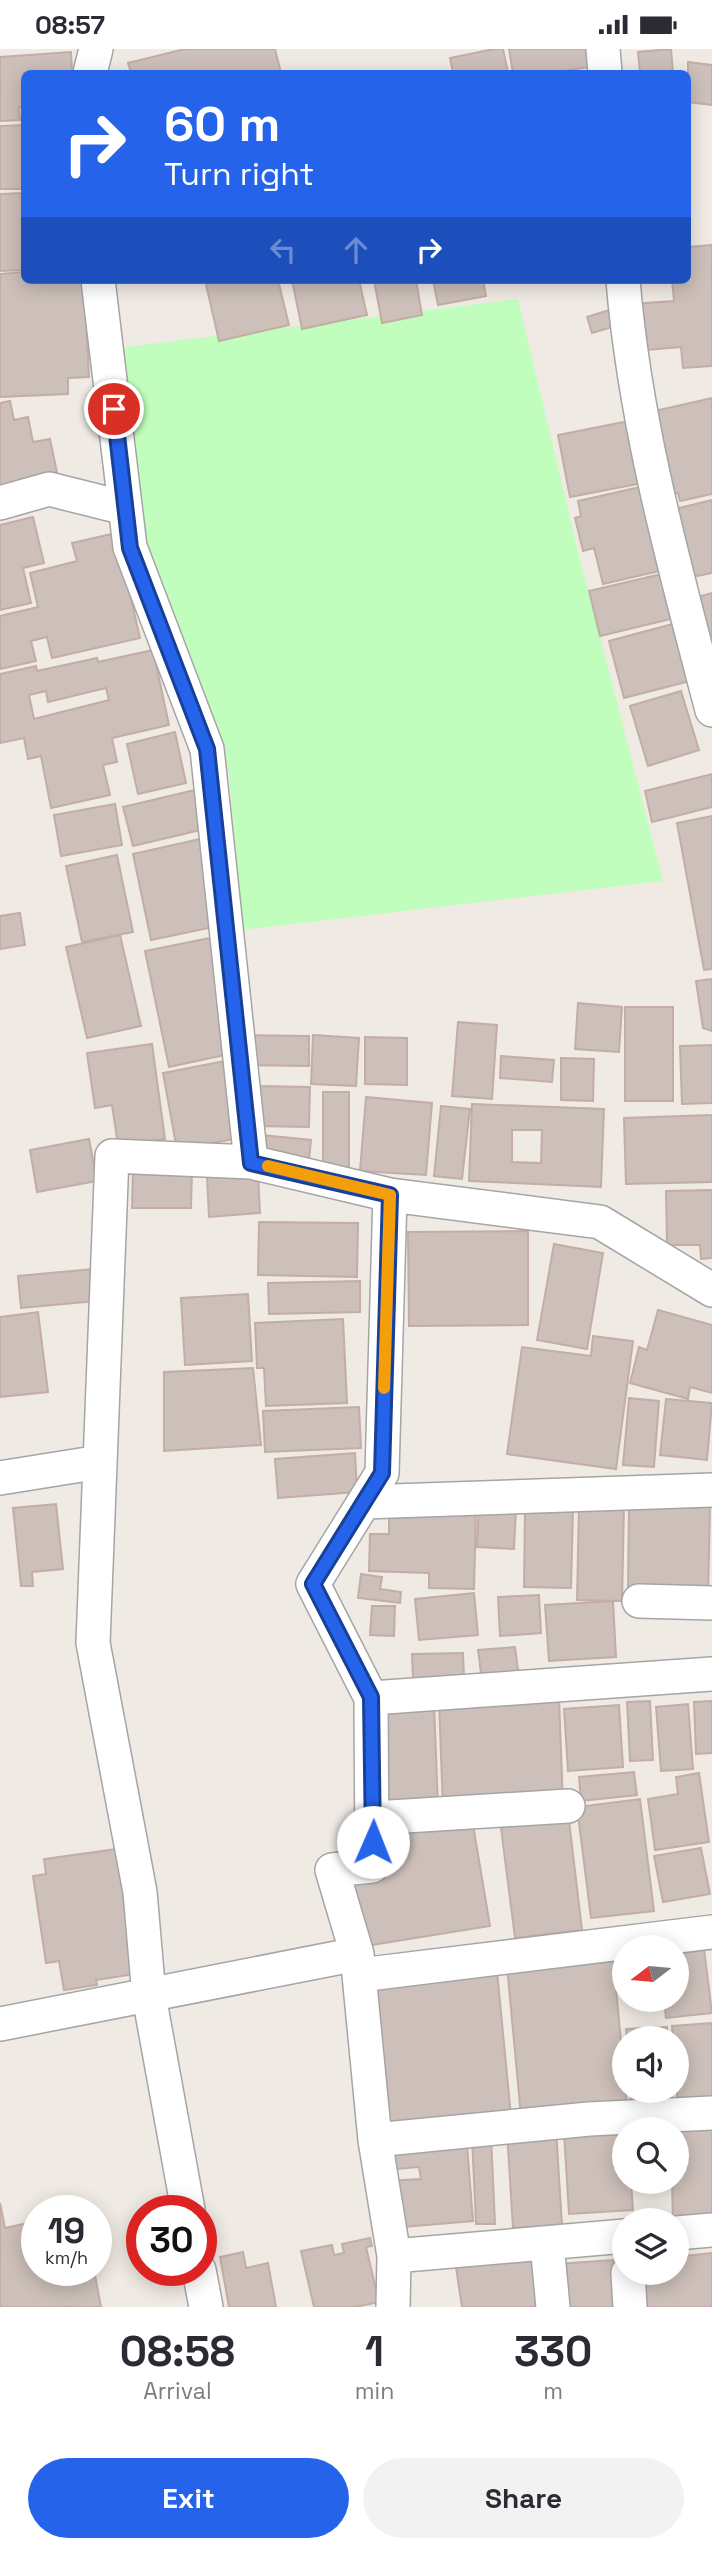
<!DOCTYPE html>
<style>
:root{--surface:#fff;--page:#f2f2f3;--text:#2b2b33;--muted:#7c7c81;--accent:#2563eb}
body{margin:0;font-family:"Space Grotesk",sans-serif;background:var(--page);color:var(--text);height:100vh;display:flex;flex-direction:column;font-size:26px;white-space:nowrap}
*{box-sizing:border-box;margin:0}
p{font-size:23px;color:var(--muted)}
.icon{flex:none;width:38px;height:38px;fill:none;stroke:currentColor;stroke-width:2;stroke-linecap:round;stroke-linejoin:round}
.map{position:relative;height:2258px;overflow:hidden}
.sheet{display:flex;flex-direction:column;background:var(--surface);flex:1}
.sheet>*{flex:none}
.guide{position:absolute;left:21px;top:21px;width:670px;height:214px;border-radius:10px;box-shadow:0 4px 18px #0003;background:#2563eb;color:#fff;overflow:hidden}
.needle{width:46px;rotate:254deg}
.fabs{position:absolute;left:612px;top:1886px;display:grid;gap:14px}
.fabs a{display:grid;place-items:center;width:77px;height:77px;border-radius:50%;background:var(--surface);box-shadow:0 4px 18px #0003;font-size:35px}
.speed{position:absolute;left:21px;top:2146px;display:flex;gap:14px;font-size:35px;font-weight:700;text-align:center}
.speed>*{display:grid;place-content:center;width:91px;height:91px;border-radius:50%;background:var(--surface);box-shadow:0 4px 18px #0003;line-height:1}
.speed small{font-size:18px;font-weight:400}
.speed .limit{border:10px solid #d22;background:#fff;color:#111}
.pin{position:absolute;display:grid;place-items:center;width:60px;height:60px;color:#fff;margin:-30px;border:4px solid #fff;border-radius:50%;box-shadow:0 2px 7px #0007}
.me{position:absolute;width:77px;margin:-38px;rotate:1deg;stroke-linejoin:round;filter:drop-shadow(0 0 5px #0008)}
.turn{display:flex;align-items:center;gap:24px;height:147px;padding:0 28px;font-size:32px}
.turn .icon{width:91px;height:91px;stroke-width:2.5}
.turn b{display:block;font-size:49px;line-height:60px}
.lanes{display:flex;align-items:center;height:66px;padding:0 28px;background:#0003;justify-content:center;gap:35px;direction:ltr}
.lanes .off{opacity:.35}
.eta{display:flex;justify-content:space-evenly;align-items:center;height:119px;text-align:center}
.eta b{font-size:42px;font-weight:600;line-height:49px}
.action{display:flex;gap:14px;margin-top:auto;padding:14px 28px}
.action a{flex:1;height:80px;border-radius:42px;background:var(--accent);color:#fff;font-size:28px;font-weight:600;line-height:80px;text-align:center}
.action a+a{background:var(--page);color:var(--text)}
.status{display:flex;justify-content:space-between;align-items:center;height:49px;padding:0 35px;background:var(--surface);direction:ltr}
.status svg{height:19px;fill:currentColor}
.map>svg:first-child{display:block}
.park{fill:#c1febd}
.building{fill:#cdbfb9;stroke:#c3ada4;stroke-width:2;fill-rule:evenodd}
.lines{fill:none;stroke-linecap:round;stroke-linejoin:round}
.minor-casing{stroke:#a5a5a5;stroke-width:36}
.minor{stroke:#fff;stroke-width:33}
.route-casing{stroke:#184099;stroke-width:18}
.route{stroke:#2563eb;stroke-width:12}
.slow{stroke:#f59e0b;stroke-width:12}
</style>
<div class="status"><b>08:57</b><svg viewBox="0 0 49 12"><path d="M0 12V9h3v3zM5 12V6h3v6zM10 12V3h3v9zM15 12V0h3v12zM26 1h20v11H26zM47 4h2v5h-2z"/></svg></div>
<div class="map">
<svg width="712" height="2258" viewBox="0 0 712 2258">
<rect width="100%" height="100%" fill="#f0eae4"/>
<path class="park" d="M518 250 579 506 663 832 242 881 229 725 150 525 116 299Z"/>
<path class="building" d="M185 0H275L281 24H131L128 14Z
M494 0H503L508 24H453L450 9Z
M509 0H595L598 17 548 24H513Z
M671 0 673 24H640L638 3Z
M71 3 72 24H24V58H19L20 71 0 72V8Z
M688 13 712 16V56L688 53Z
M24 76V140H0V77Z
M24 144V221L0 222V145Z
M712 196V317L683 319 681 298 635 302 631 255 674 252 672 231H688V198Z
M24 223V231H84L89 328 68 329V345L0 348V225Z
M205 231H278L289 276 219 292Z
M292 231H359L367 266 302 280Z
M374 231H416L422 266 382 274Z
M433 231H483L486 247 438 256Z
M619 258 625 274 592 284 587 268Z
M712 349V445L680 452 678 444 665 447 646 364Z
M10 352 14 371 28 368 33 393 50 390 60 438 0 450V354Z
M634 371 648 433 570 448 558 386Z
M649 436 668 520 603 535 594 499 583 502 575 469 581 467 578 452Z
M712 451V524L687 529 671 461Z
M33 468 44 514 23 519 31 554 0 561V476Z
M116 484 140 589 52 609 47 588 31 592 36 612 0 620V567L38 558 30 524 77 512 72 494Z
M670 523 679 568 600 587 589 542Z
M712 544V609L690 550Z
M680 573 694 631 624 649 609 592Z
M153 601 169 676 112 689 117 713 103 716 110 746 51 759 41 707 28 710 24 689 0 694V625L36 617 37 622 97 609 98 613ZM106 639 109 651 34 670 29 646 46 642 48 653Z
M681 642 699 701 648 717 630 657Z
M175 683 186 734 138 745 127 695Z
M712 725V758L652 773 645 742Z
M199 740 209 779 133 797 123 758Z
M115 755 122 796 61 807 54 766Z
M712 767V920L704 921 677 774Z
M200 790 218 877 151 891 133 805Z
M117 806 133 883 82 893 66 817Z
M20 864 25 896 0 900V867Z
M120 886 141 977 87 989 66 898Z
M210 889 234 1004 169 1018 145 902Z
M712 930V982L703 979 696 932Z
M578 954 622 958 619 1003 575 1000Z
M625 958H673V1052H625Z
M458 973 497 976 492 1050 452 1047Z
M243 986 309 987V1017L243 1016Z
M313 986 359 989 356 1037 311 1035Z
M365 988 407 989V1036L365 1035Z
M152 995 165 1090 118 1096 112 1056 95 1059 87 1004Z
M712 996V1054L682 1055 680 997Z
M501 1007 554 1011 552 1033 500 1029Z
M561 1009 594 1010 593 1052 561 1051Z
M225 1012 239 1089 177 1101 163 1024Z
M258 1037 310 1038 309 1078 257 1077Z
M323 1043H349V1123H323Z
M366 1048 432 1054 426 1126 360 1122Z
M472 1055 604 1060 601 1138 469 1132ZM512 1081H542L541 1114 512 1113Z
M441 1057 470 1060 462 1130 434 1127Z
M712 1066V1133L626 1135 624 1069Z
M262 1086 311 1091 309 1112 260 1106Z
M89 1090 97 1132 37 1143 30 1101Z
M133 1121H192L191 1159H132Z
M258 1125 260 1164 209 1168 207 1128Z
M712 1141V1209L701 1210 700 1196H667L666 1142Z
M259 1173 358 1174 357 1228 258 1226Z
M528 1182V1276L409 1277 408 1183Z
M554 1195 603 1204 587 1300 537 1291Z
M93 1220 96 1252 21 1259 18 1227Z
M360 1232V1263L269 1265 268 1234Z
M248 1245 252 1312 185 1316 181 1249Z
M658 1261 712 1276V1344L690 1338 688 1350 630 1334 639 1298 647 1301Z
M38 1263 48 1343 0 1348V1268Z
M343 1270 347 1354 266 1357 264 1319H257L255 1274Z
M593 1287 633 1292 616 1420 507 1405 522 1298 591 1307Z
M253 1319 261 1396 164 1402V1323Z
M629 1349 659 1352 654 1418 623 1416Z
M666 1350 712 1354 707 1411 660 1406Z
M359 1358 361 1399 265 1403 263 1362Z
M355 1404 357 1443 278 1449 275 1410Z
M629 1453 710 1454 708 1547 628 1546Z
M56 1455 63 1520 32 1523 33 1537H21L13 1459Z
M579 1456 624 1458 622 1552 577 1551Z
M479 1457 516 1459 514 1500 477 1498Z
M525 1459 573 1460 571 1539 524 1538Z
M389 1462 476 1464 474 1540 429 1539V1524L369 1522 370 1485H389Z
M361 1525 382 1528 380 1540 401 1543 400 1554 358 1549Z
M474 1544 478 1586 419 1591 415 1550Z
M539 1546 541 1584 500 1587 498 1548Z
M613 1552 616 1608 549 1612 545 1556Z
M372 1557H395L394 1587 370 1586Z
M515 1598 519 1628 482 1632 478 1601Z
M463 1604 464 1629 413 1630 412 1605Z
M559 1648 563 1756 443 1760 439 1652Z
M650 1652 653 1711 630 1712 627 1653Z
M712 1652V1704L696 1705 694 1653Z
M434 1654 438 1759 382 1761 377 1657Z
M688 1655 693 1720 661 1722 656 1658Z
M619 1656 623 1718 568 1722 564 1660Z
M634 1723 637 1746 581 1752 579 1728Z
M699 1724 709 1793 655 1801 648 1750 678 1745 676 1728Z
M640 1750 654 1862 591 1869 577 1758Z
M568 1763 582 1881 515 1889 500 1771Z
M472 1770 490 1877 359 1898 348 1832 388 1826 381 1785Z
M701 1799 710 1845 663 1853 654 1807Z
M117 1800 135 1925 96 1931 97 1936 64 1941 59 1912 46 1914 33 1827 46 1825 44 1810Z
M704 1900 712 1964 666 1969 664 1951H677V1903Z
M613 1907 627 2057 521 2067 507 1917Z
M497 1922 511 2067 384 2079 371 1934Z
M712 1974V2050L677 2053V1990H673L672 1977Z
M667 1978V1990H627L626 1980Z
M630 2042H671V2052L631 2055Z
M712 2077V2175L673 2172 672 2133H677V2081Z
M556 2080 562 2176 513 2179 507 2083Z
M625 2081V2133H631L633 2161 569 2165 564 2084Z
M466 2083 473 2172 392 2179 388 2132 421 2130 419 2118 385 2121 382 2090Z
M491 2087 495 2175H476L472 2088Z
M0 2154 5 2179 37 2172V2221H94L101 2258H0Z
M370 2189 372 2197 366 2198 379 2253 356 2258H314L301 2202 332 2196 334 2206 344 2204 342 2195Z
M547 2201 551 2258H462L455 2212Z
M243 2203 246 2219 268 2214 276 2258H229L220 2208Z
M712 2204V2258H642L638 2224H677V2208Z
M613 2211 617 2258H561L557 2215Z"/>
<g class="lines">
<defs>
<path id="minor" d="M603 0 605 24
M90 24 96 0
M98 231 130 498 207 700 251 1113
M623 231C635 378 675 519 712 661
M0 454 49 440 125 459
M390 1146 382 1424 313 1535 371 1649 372 1817 332 1821 357 1905 375 2091 394 2207 393 2258
M0 1429 100 1413
M364 1453 712 1441
M639 1552 712 1554
M371 1649 712 1625
M374 1769 568 1757
M360 1926 712 1883
M0 1975 357 1905
M375 2091 589 2070 712 2064
M188 2161 149 1947 140 1843 93 1594 112 1107 251 1113 390 1146 600 1173 712 1241
M677 2184 712 2181
M547 2195 553 2258
M394 2207 625 2187
M199 2221 206 2258
M628 2224 630 2258"/>
</defs>
<use href="#minor" class="minor-casing"/>
<use href="#minor" class="minor"/>
</g>
<g class="lines">
<defs>
<path id="route" d="M114 360 130 499 207 700 251 1114 390 1146 382 1424 313 1535 371 1648 373 1793"/>
</defs>
<use href="#route" class="route-casing"/>
<use href="#route" class="route"/>
<path class="slow" d="M268 1117 390 1146 384 1339"/>
</g>
</svg>
<div class="fabs">
<a><svg class="needle" viewBox="-14 -14 28 28"><path d="M0-13l5 13h-10z" fill="#e53935"/><path d="M0 13l5-13h-10z" fill="#7c7c81"/></svg></a>
<a><svg class="icon" aria-label="sound" viewBox="0 0 24 24"><path d="M4 9h4l5-4v14l-5-4H4zM17 9q2 3 0 6"/></svg></a>
<a><svg class="icon" aria-label="search" viewBox="0 0 24 24"><circle cx="10" cy="10" r="6"/><path d="M15 15l6 6"/></svg></a>
<a><svg class="icon" aria-label="layers" viewBox="0 0 24 24"><path d="M12 4l9 5-9 5-9-5zM3 14l9 5 9-5"/></svg></a>
</div>
<div class="speed"><div>19<small>km/h</small></div><div class="limit">30</div></div>
<div class="pin" style="left:114px;top:360px;background:#d93025"><svg class="icon" aria-label="arrive" viewBox="0 0 24 24"><path d="M6 21V4h12l-3 4 3 4H6"/></svg></div>
<svg class="me" style="left:373px;top:1793px" viewBox="-20 -20 40 40"><circle r="19" fill="#fff"/><path d="M0-13L10 11 0 6-10 11z" fill="#2563eb"/></svg>
<div class="guide">
<div class="turn"><svg class="icon" aria-label="right" viewBox="0 0 24 24"><path d="M7 20v-9h11M14 6l5 5-5 5"/></svg><div><b>60 m</b>Turn right</div></div>
<div class="lanes"><svg class="icon off" aria-label="left" viewBox="0 0 24 24"><path d="M17 20v-9H6M10 6l-5 5 5 5"/></svg><svg class="icon off" aria-label="ahead" viewBox="0 0 24 24"><path d="M12 20V5M6 11l6-6 6 6"/></svg><svg class="icon" aria-label="right" viewBox="0 0 24 24"><path d="M7 20v-9h11M14 6l5 5-5 5"/></svg></div>
</div>
</div>
<section class="sheet">
<div class="eta">
<div><b>08:58</b><p>Arrival</p></div>
<div><b>1</b><p>min</p></div>
<div><b>330</b><p>m</p></div>
</div>
<div class="action"><a>Exit</a><a>Share</a></div>
</section>
